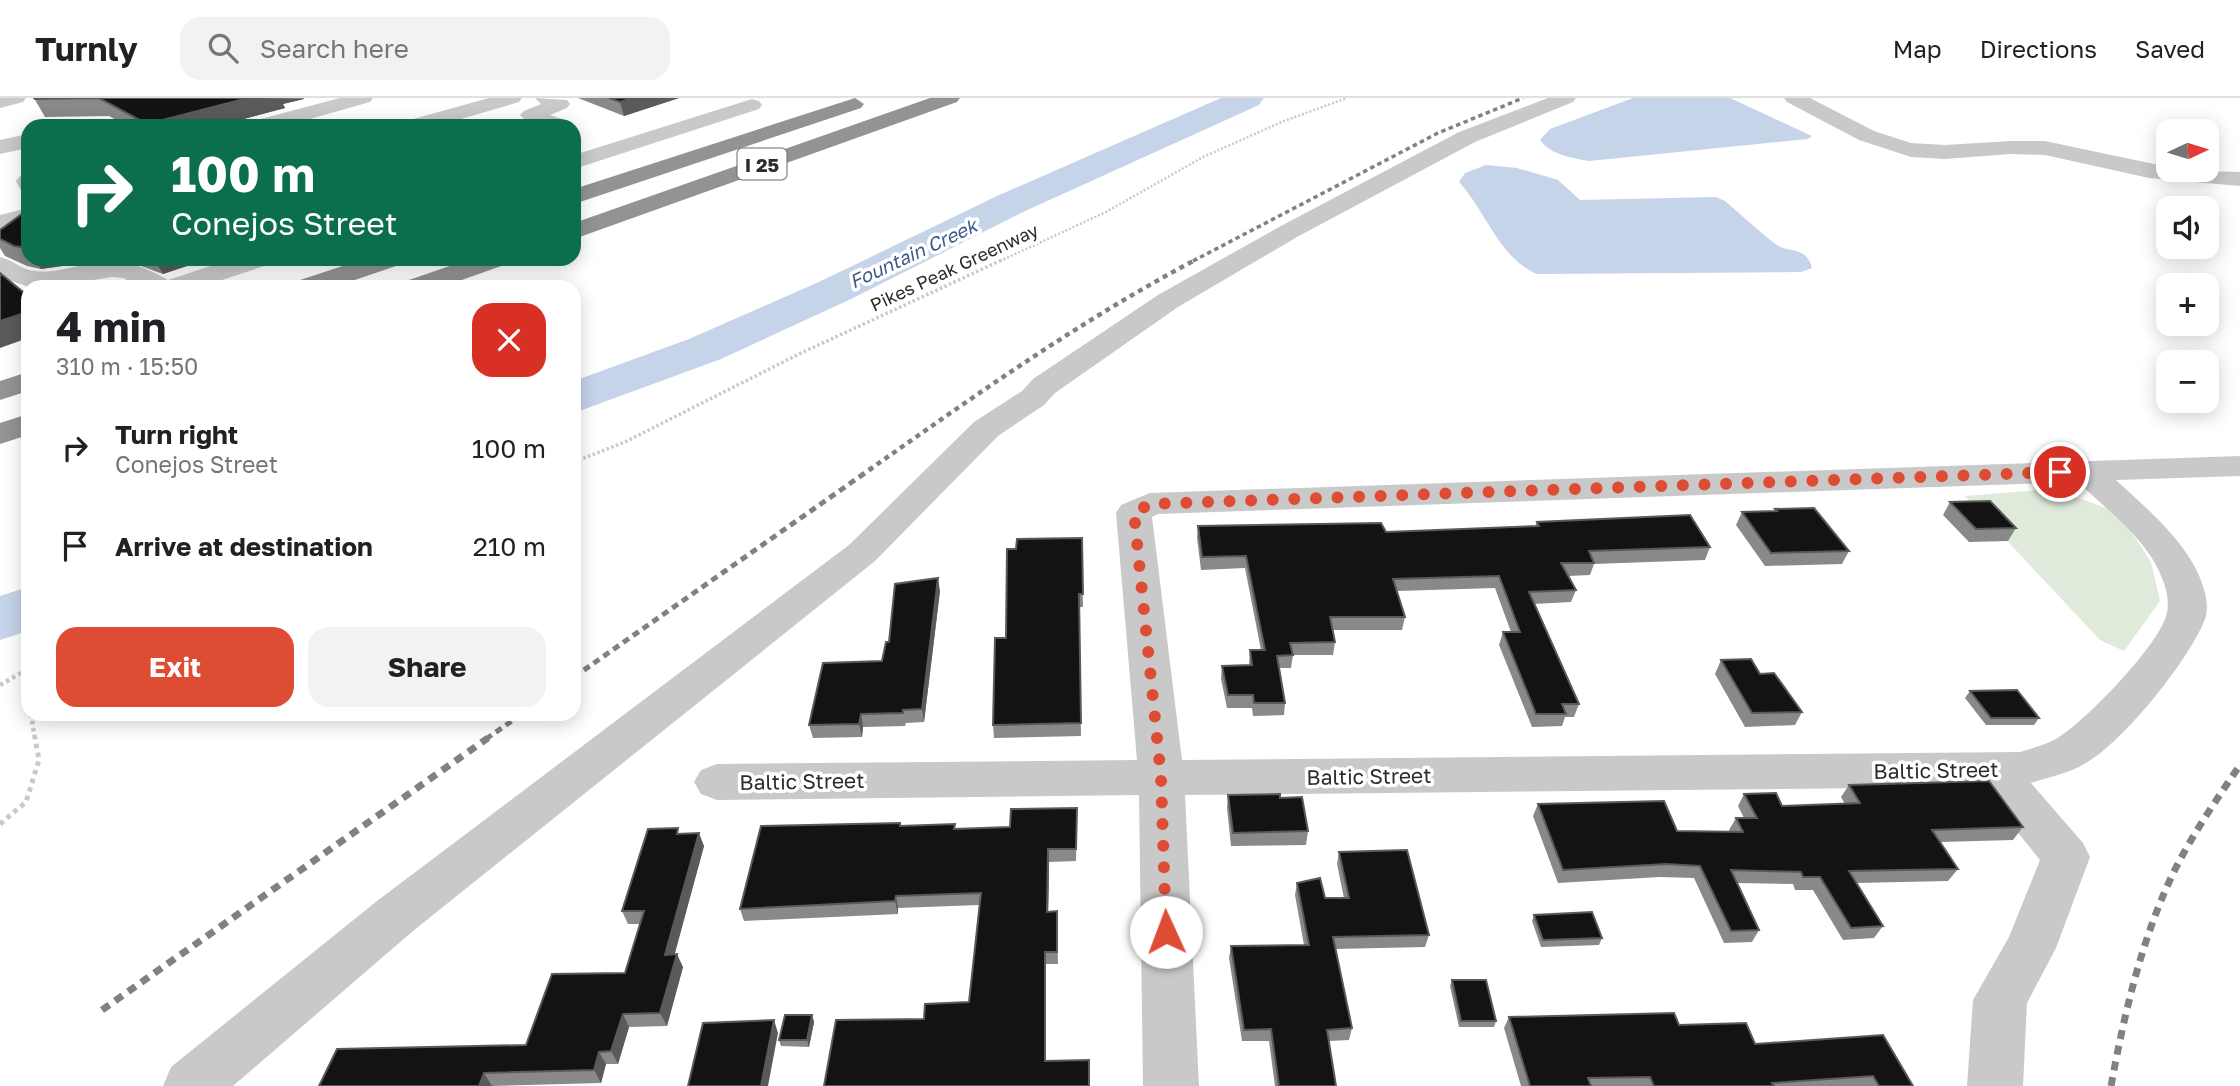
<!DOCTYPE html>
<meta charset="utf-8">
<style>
:root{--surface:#fff;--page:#f2f2f2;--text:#202124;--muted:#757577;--line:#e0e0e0;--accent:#de4c34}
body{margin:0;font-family:"Golos Text",sans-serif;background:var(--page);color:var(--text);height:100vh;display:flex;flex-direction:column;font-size:26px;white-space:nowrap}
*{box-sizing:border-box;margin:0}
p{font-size:23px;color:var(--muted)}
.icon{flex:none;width:38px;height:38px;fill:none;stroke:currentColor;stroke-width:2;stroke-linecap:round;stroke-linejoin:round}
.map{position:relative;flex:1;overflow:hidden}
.details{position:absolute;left:21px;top:182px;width:560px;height:441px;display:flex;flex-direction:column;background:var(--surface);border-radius:21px;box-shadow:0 4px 18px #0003}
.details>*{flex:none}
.guide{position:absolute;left:21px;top:21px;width:560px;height:147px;border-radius:21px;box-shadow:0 4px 18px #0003;background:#0b6e4f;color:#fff;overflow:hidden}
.needle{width:46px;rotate:86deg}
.fabs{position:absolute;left:2156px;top:21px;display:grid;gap:14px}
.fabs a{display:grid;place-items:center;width:63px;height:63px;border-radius:14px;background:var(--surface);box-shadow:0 4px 18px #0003;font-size:35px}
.pin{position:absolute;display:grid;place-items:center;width:60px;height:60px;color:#fff;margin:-30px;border:4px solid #fff;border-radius:50%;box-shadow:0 2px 7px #0007}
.me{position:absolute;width:77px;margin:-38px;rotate:358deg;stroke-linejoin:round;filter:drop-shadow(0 0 5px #0008)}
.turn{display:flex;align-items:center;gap:24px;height:147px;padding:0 35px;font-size:32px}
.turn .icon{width:91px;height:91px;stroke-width:2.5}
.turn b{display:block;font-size:49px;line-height:60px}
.round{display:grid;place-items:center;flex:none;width:74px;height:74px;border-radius:21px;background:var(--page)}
.overview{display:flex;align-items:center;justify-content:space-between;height:119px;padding:0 35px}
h1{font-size:42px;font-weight:700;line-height:52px}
.button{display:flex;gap:14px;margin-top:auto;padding:14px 35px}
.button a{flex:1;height:80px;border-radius:21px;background:var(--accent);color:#fff;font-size:28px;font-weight:700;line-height:80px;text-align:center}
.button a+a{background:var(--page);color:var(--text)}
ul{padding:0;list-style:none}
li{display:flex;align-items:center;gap:21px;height:98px;padding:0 35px}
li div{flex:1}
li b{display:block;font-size:26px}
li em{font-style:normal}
header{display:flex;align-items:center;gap:42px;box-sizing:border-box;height:98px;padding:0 35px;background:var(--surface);border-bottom:2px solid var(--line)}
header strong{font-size:33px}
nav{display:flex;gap:38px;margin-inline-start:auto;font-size:24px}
.search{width:490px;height:63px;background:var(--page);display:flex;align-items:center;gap:18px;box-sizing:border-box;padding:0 24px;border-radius:21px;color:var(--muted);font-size:26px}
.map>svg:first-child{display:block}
.green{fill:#dfeada}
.water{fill:#c6d4e9}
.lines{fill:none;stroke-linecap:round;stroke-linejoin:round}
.river{fill:#c6d4e9;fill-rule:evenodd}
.path-far3{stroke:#c9c9c9;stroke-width:2.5;stroke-dasharray:2 2;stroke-linecap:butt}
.path-far2{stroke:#c9c9c9;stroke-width:3.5;stroke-dasharray:2.5 2.5;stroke-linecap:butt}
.path-far1{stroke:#c9c9c9;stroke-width:4.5;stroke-dasharray:3.5 3.5;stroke-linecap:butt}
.path{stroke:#c9c9c9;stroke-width:5;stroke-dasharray:4.5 4.5;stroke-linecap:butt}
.minor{fill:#c9c9c9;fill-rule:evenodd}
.highway{fill:#939393;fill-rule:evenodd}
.rail-far3{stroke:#818181;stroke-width:3.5;stroke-dasharray:4.5 3.5;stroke-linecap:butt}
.rail-far2{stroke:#818181;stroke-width:4.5;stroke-dasharray:5 4.5;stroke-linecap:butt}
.rail-far1{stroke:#818181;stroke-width:5;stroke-dasharray:7 5;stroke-linecap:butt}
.rail{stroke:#818181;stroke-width:7;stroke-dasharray:9 7;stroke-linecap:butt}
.wall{fill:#898989}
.shaded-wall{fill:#5a5a5a}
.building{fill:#131313;stroke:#5a5a5a;stroke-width:2}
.route{stroke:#de4c34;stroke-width:12;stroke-dasharray:0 21.6}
.labels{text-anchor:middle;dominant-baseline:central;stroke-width:7;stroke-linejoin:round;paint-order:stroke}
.far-street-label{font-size:18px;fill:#2c2c2c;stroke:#fff}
.shield{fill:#fff;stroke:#6b6b6b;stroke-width:2}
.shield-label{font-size:19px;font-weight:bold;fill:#2c2c2c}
.far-water-label{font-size:19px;font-style:italic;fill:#3e5c8a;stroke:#fff}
.street-label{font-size:21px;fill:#2c2c2c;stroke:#fff}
</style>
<header>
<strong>Turnly</strong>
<div class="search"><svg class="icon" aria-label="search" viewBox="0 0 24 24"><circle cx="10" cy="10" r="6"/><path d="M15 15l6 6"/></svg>Search here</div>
<nav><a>Map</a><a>Directions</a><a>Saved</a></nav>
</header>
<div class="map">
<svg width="2240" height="988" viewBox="0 0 2240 988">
<rect width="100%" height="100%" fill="#fff"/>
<path class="green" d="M2053 391 2106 410 2126 426 2151 464 2160 503 2124 553 2100 542 1965 398Z"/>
<path class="water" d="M1633 0H1730L1812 38 1808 41 1589 63C1572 60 1551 57 1540 42L1550 31Z
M1486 67 1517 70 1558 82 1580 102 1716 99 1725 103C1742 117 1759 134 1777 147 1788 155 1806 147 1812 170L1801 174 1537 176C1500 161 1485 112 1459 84L1465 75Z"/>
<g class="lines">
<path class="river" d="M1221 0H1264L1259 7 1023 114 851 201 721 261 574 315V283L689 241 821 183 997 98Z
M28 489V533L0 542V498Z"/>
<path class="path-far3" d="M1000 163 1106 114 1203 59 1284 23 1347 0"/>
<path class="path-far2" d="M574 364 625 344 799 256 1004 161"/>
<path class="path-far1" d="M0 587 28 571
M31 616 35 641"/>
<path class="path" d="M0 726 26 704 39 662 35 640"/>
<path class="minor" d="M0 0H26L23 4 0 10Z
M340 0H373L370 4 285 28H250L253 23Z
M489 0H522L519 4 437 28H403L406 23Z
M535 0 567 2 570 6 567 10 550 17 568 23 571 28C554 28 532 31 520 17L524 13 541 6Z
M1548 0H1576L1573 4 1475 44 1297 139 1178 209 1055 295 1044 307 998 338 875 463 413 833 233 988H163L171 969 377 803 849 447 974 324 1022 293 1033 281 1158 197 1279 129 1459 34Z
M1784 0H1810L1874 33 1911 45 1945 47 2011 43H2045L2168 69V72L2240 74V88L2149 80 2045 57 2011 56 1945 61 1911 59 1859 42 1787 4Z
M752 1 759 3 762 7 759 11 574 71V57Z
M28 36V50L0 56V42Z
M28 76V93L20 91 16 83 20 78Z
M28 110V125L0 133V117Z
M0 159C13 162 22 172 35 173 50 175 64 171 79 168 116 160 134 163 168 182L232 161H271L267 167 201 189H140L123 180 111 179 54 189H29L0 179Z
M2240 358V378L2116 382C2149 413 2194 449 2205 495 2207 503 2208 513 2205 521 2190 561 2123 644 2086 665 2070 675 2049 679 2031 685L2083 745 2090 759 2056 850 2027 905 2023 988H1967L1973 902 2009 839 2040 762 1981 689 1185 697 1199 988H1143L1139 697 717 702 701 696 694 684 701 672 717 666 1137 662 1116 415 1121 407 1150 395ZM2078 384C2106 411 2148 442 2162 480 2167 492 2170 506 2166 518 2158 548 2084 625 2056 641 2045 647 2032 650 2020 654L1182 662 1152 419 1158 416Z"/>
<path class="highway" d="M855 0 864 6 861 10 574 106V91Z
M930 0H960L957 4 574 141V125Z
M364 161H403L399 167 334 189H293L297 183Z
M470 161H508L504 167 442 189H402L406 183Z
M28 274V293L0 302V283Z
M28 316V337L0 346V325Z"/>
<path class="rail-far3" d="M1193 163 1438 35 1523 0"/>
<path class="rail-far2" d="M869 372C976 297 1081 222 1197 161"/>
<path class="rail-far1" d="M574 579 872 370
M486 641 522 616"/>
<path class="rail" d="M102 912 488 640
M2111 988C2124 918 2140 847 2170 782 2189 741 2215 704 2240 667"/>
</g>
<path class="wall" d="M34 0H304V1L283 6 285 10 217 28H127L109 18 45 19Z
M578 0H679L624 18Z
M28 113V161H208L163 176 125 162H104L41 171 27 168 5 158 0 150V132Z
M1950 404 2016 430 2008 443 1969 444 1943 417Z
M1775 411 1849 453 1842 466 1765 468 1736 427 1742 414 1775 413Z
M1537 424 1710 449 1705 462 1594 466 1590 477 1568 478 1576 492 1571 504 1534 506 1579 606 1574 619H1565L1562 628 1532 629 1499 547 1503 534H1511L1495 490 1397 493 1405 519 1402 532H1332L1335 544 1333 557H1293L1291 570H1279L1285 605 1284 617 1253 618 1252 610H1227L1221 581 1222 568 1249 567 1250 552H1261L1245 470 1201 472 1197 440 1198 428 1386 434 1535 428Z
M1082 440 1083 509H1079L1081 638 994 640 993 627 1006 540 1016 451Z
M940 493 924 624 906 625 905 628 863 629 862 639 813 640 809 627 882 563 889 544Z
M1721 562 1760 576 1802 614 1795 627 1745 629 1715 576Z
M1970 593 2039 620 2034 627H1986L1965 600Z
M1849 687 2023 729 2013 742 1940 744 1958 771 1948 783 1856 785 1883 828 1874 840 1843 842 1813 792H1795L1793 786 1737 785 1759 832 1752 844 1724 845 1694 780 1660 779 1558 785 1533 718 1538 706 1677 733 1730 734 1729 732 1736 720H1744L1738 708 1744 696 1782 708 1845 706 1841 699Z
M1228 697 1280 700 1308 733 1306 747 1231 748 1227 710Z
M1077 710 1076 763 1049 764 1048 814 1057 813 1058 866H1046V963L1089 988 924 921 969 904 979 807 898 810V816L744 823 740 811 900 725 901 727 955 731 1010 729Z
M680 735 704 748 674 856 683 869 667 928 629 929 618 966H606L601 985 492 988H319L526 947 625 875 640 826H628L622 813Z
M1339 754 1429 837 1425 849 1335 851 1352 930 1349 942 1329 943 1336 988H1275L1269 943H1242L1229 860 1231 848 1304 847 1295 797 1297 785 1325 800H1344L1337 766Z
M1534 817 1602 840 1599 847 1541 849 1532 823Z
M1452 882 1496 923 1494 929H1459L1450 888Z
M812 917 814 924 809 949 781 948 779 942Z
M1509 919 1679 927 1755 946 1913 988H1521L1504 930Z"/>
<path class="shaded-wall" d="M248 0 304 1 283 6 285 10 217 28H148L147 26Z
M633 0H679L624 18 620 4Z
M35 161H103L104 162 41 171Z
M154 161H208L163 176Z
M28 214V240L0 250V223Z
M938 480 940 493 924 624 922 611Z
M861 616 863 629 862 639 859 626Z
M699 735 704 748 671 870 665 857Z
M1048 751 1049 764 1048 826 1047 814Z
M896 798 898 810V816L895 803Z
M1045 854 1046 866 1045 975Z
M677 856 683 869 667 928 660 915Z
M623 916 629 929 618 966 611 953Z
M812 917 814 924 809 949 807 942Z
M774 922 778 935 768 988H761Z
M599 954 606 966 601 985 594 972Z
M484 975 492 988H479Z"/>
<path class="building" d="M34 0H248L147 26 99 0 35 1Z
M609 0H633L620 4Z
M26 113H28V150L14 148 0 141V132Z
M0 175 28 198V214L0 223Z
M1990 403 2016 430 1976 431 1950 404Z
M1814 410 1849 453 1771 455 1742 414 1777 413 1775 411Z
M1690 417 1710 449 1589 453 1594 465H1561L1576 492 1529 494 1579 606H1562L1566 616H1536L1503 534H1520L1499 478 1393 481 1405 519H1330L1335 544 1290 545 1293 557 1277 558 1285 605H1254L1253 597H1228L1222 568 1252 567 1250 552H1265L1246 458 1202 459 1198 428 1381 425 1386 434 1539 428 1537 424Z
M1082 440 1083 496H1079L1081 625 993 627 995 540H1006L1007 451H1016L1017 441Z
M938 480 922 611 903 612V615L861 616 859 626 809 627 823 565 882 563 886 544H889L895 486Z
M1751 561 1760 576 1774 575 1802 614 1752 615 1721 562Z
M2017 592 2039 620H1991L1970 593Z
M1989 683 2023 729 1932 732 1958 771 1849 773 1883 828 1851 830 1820 779H1803L1801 774 1731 772 1759 832 1731 833 1700 768 1666 766 1563 772 1538 706 1664 703 1677 733 1743 734 1736 720H1757L1744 696 1776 695 1782 708 1860 705 1849 687Z
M1280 696V700L1302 699 1308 733 1233 735 1228 697Z
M1077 710 1076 751H1048L1047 814 1057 813V854H1045V963L1089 962V988H824L836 922 924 921 925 906 969 904 981 795 896 798 895 803 740 811 761 728 900 725V728L955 726 954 731 1010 729 1011 711Z
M678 730 677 736 699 735 665 857 677 856 660 915 623 916 611 953 599 954 594 972 484 975 479 988H319L337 951 526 947 552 876 625 875 644 813H622L648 731Z
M1407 752 1429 837 1333 839 1352 930 1327 932 1336 988H1279L1271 931 1244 932 1231 848 1309 847 1297 785 1320 780 1325 800H1349L1339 754Z
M1592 814 1602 840 1543 842 1534 817Z
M1452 882H1486L1496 923H1461Z
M1674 915 1679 927 1746 925 1755 946 1883 937 1913 988H1879L1873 978 1772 985 1774 988H1654L1650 979 1588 980 1591 988H1530L1509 919Z
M785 917H812L807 942H779Z
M774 922 761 988H688L703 925Z"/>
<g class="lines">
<path class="route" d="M1166 834 1161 679 1134 415 1150 406 2060 374"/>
</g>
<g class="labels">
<g class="far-street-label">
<text transform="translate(954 169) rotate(-25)">Pikes Peak Greenway</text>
</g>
<rect class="shield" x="737.5" y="50.5" width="49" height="31" rx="5"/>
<g class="shield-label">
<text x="762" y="66">I 25</text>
</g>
<g class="far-water-label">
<text transform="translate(913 155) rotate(-25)">Fountain Creek</text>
</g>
<g class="street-label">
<text transform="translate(1936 672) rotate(-1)">Baltic Street</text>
<text transform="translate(1369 678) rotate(-1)">Baltic Street</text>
<text transform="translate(802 683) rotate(-1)">Baltic Street</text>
</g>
</g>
</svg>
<div class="fabs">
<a><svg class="needle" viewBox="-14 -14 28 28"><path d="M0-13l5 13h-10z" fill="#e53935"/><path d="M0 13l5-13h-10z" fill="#757577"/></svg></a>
<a><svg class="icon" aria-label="sound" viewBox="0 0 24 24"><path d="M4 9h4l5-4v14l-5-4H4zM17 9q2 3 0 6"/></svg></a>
<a>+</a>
<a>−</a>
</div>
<div class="pin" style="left:2060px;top:374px;background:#d93025"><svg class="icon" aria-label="arrive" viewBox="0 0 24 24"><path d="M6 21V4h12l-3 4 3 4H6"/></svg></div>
<svg class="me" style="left:1166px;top:834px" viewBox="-20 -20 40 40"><circle r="19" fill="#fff"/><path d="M0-13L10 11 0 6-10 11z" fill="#de4c34"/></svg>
<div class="guide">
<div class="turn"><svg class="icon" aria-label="right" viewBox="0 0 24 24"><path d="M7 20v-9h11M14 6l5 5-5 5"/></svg><div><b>100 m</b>Conejos Street</div></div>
</div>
<section class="details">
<div class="overview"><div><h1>4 min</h1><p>310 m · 15:50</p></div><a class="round" style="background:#d93025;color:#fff"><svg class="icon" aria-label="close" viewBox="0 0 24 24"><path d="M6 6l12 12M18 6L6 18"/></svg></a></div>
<ul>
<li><svg class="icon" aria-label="right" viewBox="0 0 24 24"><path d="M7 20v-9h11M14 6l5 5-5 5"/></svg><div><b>Turn right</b><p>Conejos Street</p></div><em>100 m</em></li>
<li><svg class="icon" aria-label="arrive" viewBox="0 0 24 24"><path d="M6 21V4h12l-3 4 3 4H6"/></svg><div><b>Arrive at destination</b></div><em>210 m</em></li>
</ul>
<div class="button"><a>Exit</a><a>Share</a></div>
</section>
</div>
